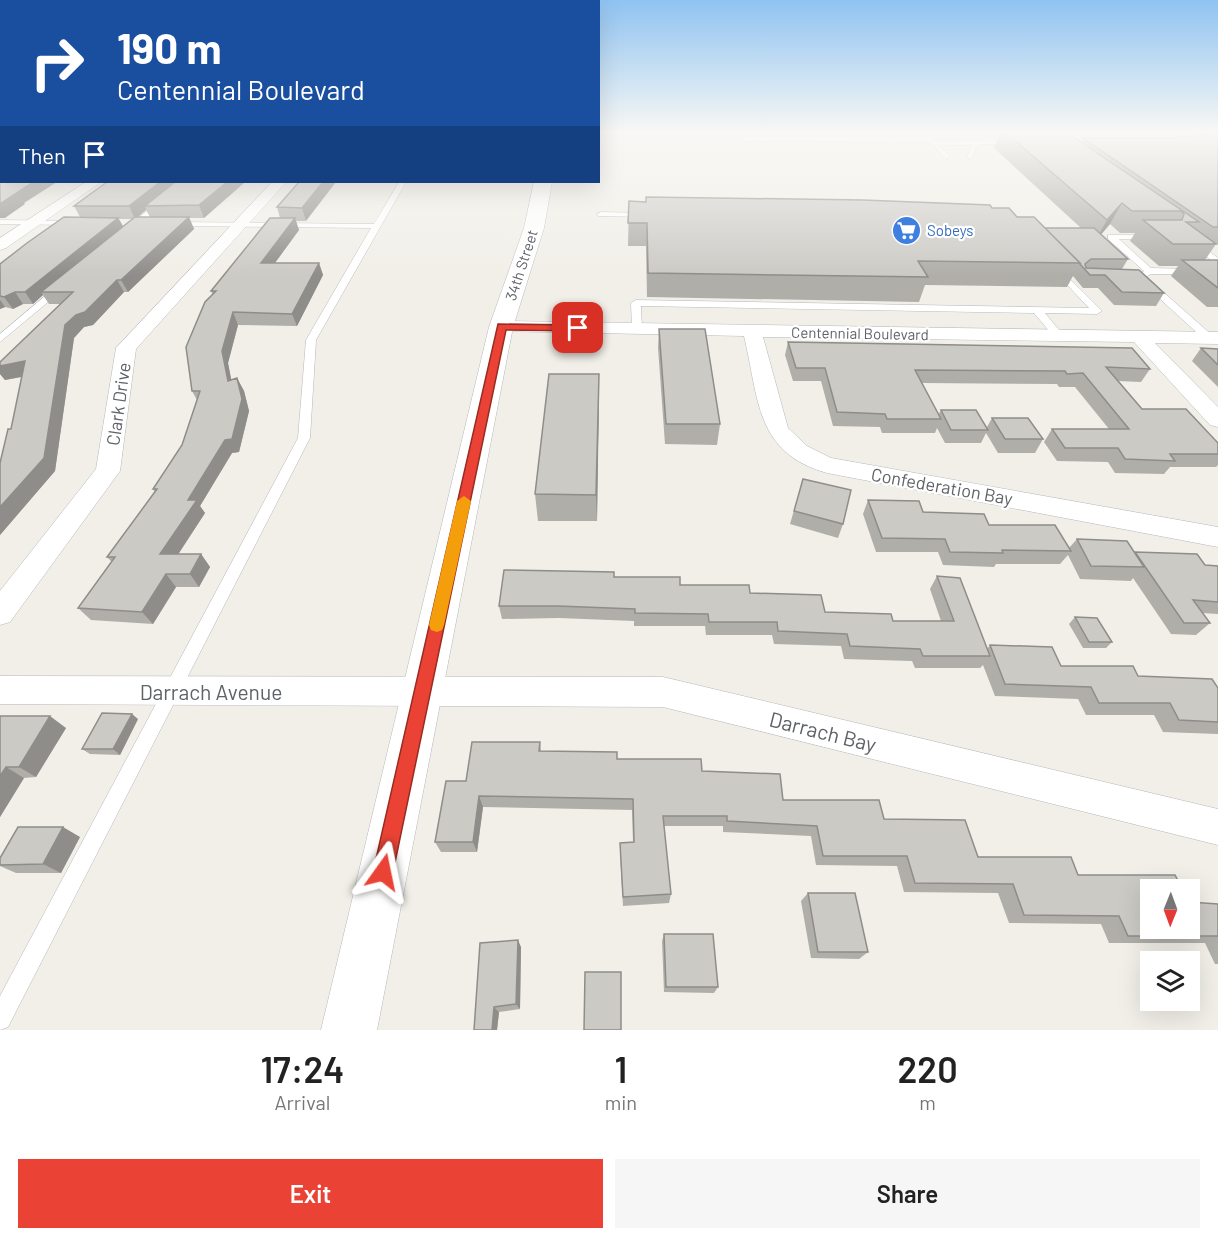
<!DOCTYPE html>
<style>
:root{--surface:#fff;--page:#f6f6f6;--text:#222;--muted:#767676;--accent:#ea4335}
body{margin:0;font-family:Barlow,sans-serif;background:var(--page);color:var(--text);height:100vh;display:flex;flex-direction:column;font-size:22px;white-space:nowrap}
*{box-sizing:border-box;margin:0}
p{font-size:20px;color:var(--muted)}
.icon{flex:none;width:33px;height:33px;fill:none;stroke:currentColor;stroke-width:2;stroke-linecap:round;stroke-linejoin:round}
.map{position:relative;height:1030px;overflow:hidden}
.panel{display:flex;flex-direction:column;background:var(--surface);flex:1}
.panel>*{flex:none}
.banner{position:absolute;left:0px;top:0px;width:600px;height:183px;box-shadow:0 6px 24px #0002;background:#1a4fa0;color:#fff;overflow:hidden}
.needle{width:39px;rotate:181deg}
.controls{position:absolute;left:1140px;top:879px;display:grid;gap:12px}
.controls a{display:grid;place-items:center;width:60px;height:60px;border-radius:0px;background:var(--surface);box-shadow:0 6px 24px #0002;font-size:30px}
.pin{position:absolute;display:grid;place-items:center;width:51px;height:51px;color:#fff;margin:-26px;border-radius:12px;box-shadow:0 3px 9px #0006}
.me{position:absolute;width:66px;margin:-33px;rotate:12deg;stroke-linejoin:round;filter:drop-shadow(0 0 4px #0008)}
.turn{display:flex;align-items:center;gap:21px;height:126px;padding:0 18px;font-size:27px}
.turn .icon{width:78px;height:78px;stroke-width:2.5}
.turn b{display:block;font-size:42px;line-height:51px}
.then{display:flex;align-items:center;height:57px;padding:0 18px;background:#0003;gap:12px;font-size:22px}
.eta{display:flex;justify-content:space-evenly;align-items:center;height:102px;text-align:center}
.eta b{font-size:36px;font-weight:600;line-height:42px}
.primary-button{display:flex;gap:12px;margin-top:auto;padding:12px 18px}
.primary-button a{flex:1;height:69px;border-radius:0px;background:var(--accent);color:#fff;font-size:24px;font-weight:600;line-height:69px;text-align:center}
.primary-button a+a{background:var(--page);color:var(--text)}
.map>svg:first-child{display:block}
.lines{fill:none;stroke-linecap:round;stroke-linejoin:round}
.service-casing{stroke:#b5b8bc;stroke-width:1}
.minor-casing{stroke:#b5b8bc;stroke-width:1}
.tertiary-casing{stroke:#b5b8bc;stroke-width:1}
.service{fill:#fff;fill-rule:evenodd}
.minor{fill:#fff;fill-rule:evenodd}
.tertiary{fill:#fff;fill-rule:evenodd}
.wall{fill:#afaea9;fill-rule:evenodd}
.shaded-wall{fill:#8f8d8a}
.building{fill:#cccac5;stroke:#8f8d8a;stroke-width:1.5}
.route{fill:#ea4335;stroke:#982c22;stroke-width:1.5}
.slow{fill:#f59e0b}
.labels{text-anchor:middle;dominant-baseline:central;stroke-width:4.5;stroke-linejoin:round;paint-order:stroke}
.far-shop-label{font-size:15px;fill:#366cbe;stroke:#fff;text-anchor:start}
.far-street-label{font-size:15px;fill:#5f6368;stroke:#fff}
.street-label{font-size:18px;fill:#5f6368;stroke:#fff}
.near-street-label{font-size:21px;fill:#5f6368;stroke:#fff}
</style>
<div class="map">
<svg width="1218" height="1030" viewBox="0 0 1218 1030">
<rect width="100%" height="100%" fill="#f1efe8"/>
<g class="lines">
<defs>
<path id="service" d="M737 132H743L745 137 931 138 936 141 1014 140 1017 142 1014 144H980L975 149 973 157 970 159 967 157 972 145H939L950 157 947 159 929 142 743 141Z
M183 182H191L133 231H127V227Z
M399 182H406L316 340 310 438 8 1027 0 1030V996L298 438 306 340 371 228 174 226 170 224 174 222 374 224Z
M601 212 647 213 651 215 647 217 598 216 597 214Z
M0 220 71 221 75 223 71 225 0 224Z
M1108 235H1153V239H1119L1151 268 1196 269V273L1193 274H1151L1146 277 1213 336V340H1205L1138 279V275L1144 271 1108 239Z
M1193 243H1199L1218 258V265L1193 247Z
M1057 266 1102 311 1097 314 1045 313 1064 336 1059 339 1055 338 1034 313 641 306 642 329 637 332 632 329 631 303 636 300 1089 308 1054 271 1053 269Z
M57 286 65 288 0 342V334Z"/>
<path id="minor" d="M0 132H2L0 138Z
M86 182H101L6 248 0 250V238Z
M272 182H286L136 349 120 471 10 622 0 625V591L96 469 116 348Z
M501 321 1218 332V344L1155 343 1218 407V427L1210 425 1134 342 763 337 788 428 807 446 831 458 1218 527V547L827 473C755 453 759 399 744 336L494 331 492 327 494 323Z
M0 676 663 677 1218 809V845L663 707 0 704Z"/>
<path id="tertiary" d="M534 182H552L544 228 513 327 377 1030H321L489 327 524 228Z"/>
</defs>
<use href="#service" class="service-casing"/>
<use href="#minor" class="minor-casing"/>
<use href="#tertiary" class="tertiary-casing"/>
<use href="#service" class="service"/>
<use href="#minor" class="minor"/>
<use href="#tertiary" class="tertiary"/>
</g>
<path class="wall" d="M1001 132H1066L1081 142 1083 138H1171L1218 133V244H1216L1205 260H1218V307H1207L1171 276 1178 266H1159L1130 241 1135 233H1120L1110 224 1101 235 1128 259 1122 269 1164 293 1156 306 1114 305 1098 288H1083L1073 276 1067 287 925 285 919 302 647 297 646 246H628L629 201 992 208 1045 228H1081L994 148Z
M107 182H245L204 218H189L194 229 128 292H124L93 325 84 327 74 338 55 471 0 535V463L11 429 22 377 5 380 0 374V362L61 304H49L43 295 33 304H23L13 309 5 307 0 309V264L80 217 74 206ZM146 210 150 217H138ZM119 219H133L123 226Z
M299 182 306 221H296L299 230 275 263H319L323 275 297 326 238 325 228 363 231 380 237 378 244 391 249 411 239 452 232 453 200 506 205 513 178 554H201L210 567 199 587H176L153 624 91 620 78 608 112 562 107 557 155 492 153 489 182 445 197 400 192 391 213 295 211 291 280 218 277 207Z
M659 329 720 424 717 445 665 444 658 348Z
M788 342 1150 369 1141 382 1118 381 1142 409 1218 443V465L1216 467H1170L1164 474 1115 473 1108 462 1057 461 1044 442 1052 429H1109L1075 387H1059L1057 384 922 383 938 415 941 410 987 427 992 418 1043 439 1035 453H998L986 433 981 443H945L937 428 935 433H882L880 427 833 426 821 381H793L785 355Z
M1201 348 1218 349V387L1192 361Z
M599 374 597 521H538L535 494Z
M803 479 843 524 838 538 790 524Z
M868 500 989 525 1069 548 1077 539 1134 552 1205 565 1218 566V614L1202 613 1210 623 1196 635 1171 634 1133 578 1131 581 1080 579 1068 555 1060 564H996L994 567 943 565 938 552H876L863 514Z
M937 576 987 649 990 645 1061 666 1138 676 1218 688V734L1163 732 1154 715H1086L1078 699 995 696 983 665 980 668H915L912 661 844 659 841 646 774 644 772 635H706L705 626H634V621L559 618 502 619 499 606 614 577 750 593 825 612 893 621H941L930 589Z
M1075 617 1112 642 1106 648H1083L1069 624Z
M0 716 66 728 36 777 24 778 0 817Z
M138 719 120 755 90 754 82 749Z
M540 742 541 751 617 759 702 771 783 800 884 819 978 857 1078 875 1150 928 1218 904V964H1215L1205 943H1109L1101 924 1009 923 998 893 904 892 897 866 816 865 811 836 723 832V826H664L671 894 669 903 623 906 620 853V843L633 842 632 810 483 807 477 852H441L435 842 466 781Z
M80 837 61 873H16L0 866V858Z
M808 893 868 952 859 959 811 958 801 901Z
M664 934 718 987 714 993 664 992 662 941Z
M521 947 520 1009 499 1012 497 1030H474Z"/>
<path class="shaded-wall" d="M33 182H57L24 203 25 204 5 218H0V204Z
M160 182H181L145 206 146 210 135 219 129 206Z
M227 182H245L204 218 199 205Z
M323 182H336L306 221 302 208Z
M1122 203 1110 224 1095 241 1107 220Z
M189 217 194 229 128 292 121 280Z
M118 218 124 228 41 292 43 295 33 304 25 292Z
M295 218 299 230 266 275 261 263Z
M319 263 323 275 297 326 292 314Z
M117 280 124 292 93 325 84 327 74 338 55 471 0 535V507L65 325 76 315Z
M15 292 23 304 13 309 4 297Z
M0 300 5 307 0 309Z
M233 312 238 325 228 363 234 393 228 381 222 351Z
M25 361 35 374 5 380 0 374V366Z
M599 374V401L597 521 596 495Z
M237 378 244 391 249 411 239 452 232 453 200 506 205 513 170 567 160 554 188 500Z
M201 554 210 567 199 587 190 574Z
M166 574 176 587 153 624 142 612Z
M132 714 138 719 120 755 113 749Z
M50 716 66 728 36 777 19 767Z
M6 767 24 778 0 817V776Z
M479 796 483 807 477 852 473 842Z
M63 827 80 837 61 873 43 864Z
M518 940 521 947 520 1009 516 1004Z
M494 1007 499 1012 497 1030H492Z"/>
<path class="building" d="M1005 132H1066L1199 222H1186L1216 244H1173L1143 220H1182L1184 214 1181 211H1132L1122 203 1107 220Z
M1218 133V227H1213L1083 138H1171Z
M2 135V182H33L0 204V136Z
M107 182H160L129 206H74Z
M175 182H227L199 205 145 206Z
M299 182H323L302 208 277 207Z
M646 197 863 200 990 205 992 208H1009L1017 217H1034L1080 263 918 261 928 277 648 273 647 223H628L629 201 646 202Z
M64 217 118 218 25 292H15L4 297 0 296V264L27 243Z
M135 217H189L121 280H117L85 312 76 315 65 325 44 458 0 507V463L8 429H11L25 361 0 366V362L73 292H41Z
M270 218H295L261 263H319L292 314 233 312 222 351 228 381 237 378 242 399 232 439 225 440 188 500H197L160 554H201L190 574H166L142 612 78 608 115 557H107L157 489H153L182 445 200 391H192L186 347 205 302 216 291H211Z
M1045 228H1094L1128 259H1091L1085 264 1086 268 1139 270 1164 293 1122 292 1105 275H1090L1079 263H1080Z
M1182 260H1218V288Z
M659 329H705L720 424H666Z
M788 342 1132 348 1150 369 1106 367 1142 409H1186L1218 443V454H1170L1175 461 1125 459 1118 448H1065L1052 429H1129L1083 373 1067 374 1065 371 915 370 941 419H887L885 414 837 412 825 368H796Z
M1201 348 1218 349V365Z
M549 374H599L596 495 535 494Z
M941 410H976L988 430H951Z
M992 418H1028L1043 439H1005Z
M803 479 851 490 843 524 794 511Z
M868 500 919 501 923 512 984 514 989 525H1055L1071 551 1002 550 1003 553 950 552 945 539 882 538Z
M1077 539 1127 541 1144 567 1091 566Z
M1135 552 1197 554 1205 565 1218 566V602L1193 600 1210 623H1184Z
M504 570 614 572V577H680V585H749L750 593 821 595 825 612 891 614 893 621H954L937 576 960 578 990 656H923L920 649 850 646 847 634 778 631 777 622H709L708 614 635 613V609L558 606H499Z
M1075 617 1097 618 1112 642H1089Z
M990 645 1052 647 1061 666H1133L1138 676 1212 679 1218 688V722L1179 720 1170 703H1099L1091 687 1005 684Z
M102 713 132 714 113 749H82Z
M0 716H50L19 767H6L0 776Z
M472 742H540L539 751 617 752V759H701L702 771 780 774 783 800H879L884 819 965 820 978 857H1071L1078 875H1175L1183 890H1150V928H1190V902L1218 904V936H1128L1119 916 1024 915 1013 884 915 883 907 856H823L817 826 727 821V816H663L671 894 623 897 620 843 634 842 633 799 479 796 473 842H435L446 781H466Z
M18 827H63L43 864 0 865V858Z
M808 893H855L868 952H818Z
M664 934H713L718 987H666Z
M518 940 516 1004 494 1007 492 1030H474L480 943Z
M585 972H621V1030H584Z"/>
<linearGradient id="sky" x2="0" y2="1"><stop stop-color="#8fc3f1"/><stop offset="0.48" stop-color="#f9f8f5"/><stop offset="1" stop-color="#f9f8f5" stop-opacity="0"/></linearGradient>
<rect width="1218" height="276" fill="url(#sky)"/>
<path class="route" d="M498 324 578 325 583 328 578 331 506 330 393 872 390 879 383 882 376 879 373 872Z"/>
<path class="slow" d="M464 496 471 501 444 625 442 630 437 632 431 630 429 625 457 501Z"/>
<defs>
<symbol id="supermarket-disc" viewBox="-11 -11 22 22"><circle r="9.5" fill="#3f7fe0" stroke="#fff"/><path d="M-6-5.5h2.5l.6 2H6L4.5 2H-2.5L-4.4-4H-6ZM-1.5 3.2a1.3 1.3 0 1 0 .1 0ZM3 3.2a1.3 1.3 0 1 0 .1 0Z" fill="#fff"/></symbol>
</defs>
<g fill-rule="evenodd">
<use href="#supermarket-disc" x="890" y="214" width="33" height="33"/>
</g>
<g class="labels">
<g class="far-shop-label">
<text x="927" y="230">Sobeys</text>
</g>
<g class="far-street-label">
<text transform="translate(521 265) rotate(-72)">34th Street</text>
<text transform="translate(860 333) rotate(1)">Centennial Boulevard</text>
</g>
<g class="street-label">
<text transform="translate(118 404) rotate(-82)">Clark Drive</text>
<text transform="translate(942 486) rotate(10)">Confederation Bay</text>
</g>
<g class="near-street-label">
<text x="211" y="691">Darrach Avenue</text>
<text transform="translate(823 731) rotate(14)">Darrach Bay</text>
</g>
</g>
</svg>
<div class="controls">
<a><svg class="needle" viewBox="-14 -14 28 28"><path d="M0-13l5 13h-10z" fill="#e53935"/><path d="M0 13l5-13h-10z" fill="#767676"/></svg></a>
<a><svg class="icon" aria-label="layers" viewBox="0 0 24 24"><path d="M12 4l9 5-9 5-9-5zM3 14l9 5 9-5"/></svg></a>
</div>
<div class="pin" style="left:578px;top:328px;background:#d93025"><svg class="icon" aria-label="arrive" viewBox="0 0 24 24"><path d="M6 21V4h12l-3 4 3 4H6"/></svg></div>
<svg class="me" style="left:383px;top:872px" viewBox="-20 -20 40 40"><path d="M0-17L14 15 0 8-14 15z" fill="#ea4335" stroke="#fff" stroke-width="4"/></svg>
<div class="banner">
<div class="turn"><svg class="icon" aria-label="right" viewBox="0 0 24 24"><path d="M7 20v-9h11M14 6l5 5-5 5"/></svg><div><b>190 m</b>Centennial Boulevard</div></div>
<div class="then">Then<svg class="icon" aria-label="arrive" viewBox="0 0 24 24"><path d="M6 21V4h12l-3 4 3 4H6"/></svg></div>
</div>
</div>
<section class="panel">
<div class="eta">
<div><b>17:24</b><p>Arrival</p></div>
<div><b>1</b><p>min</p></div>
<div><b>220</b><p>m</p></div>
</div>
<div class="primary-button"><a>Exit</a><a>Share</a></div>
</section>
